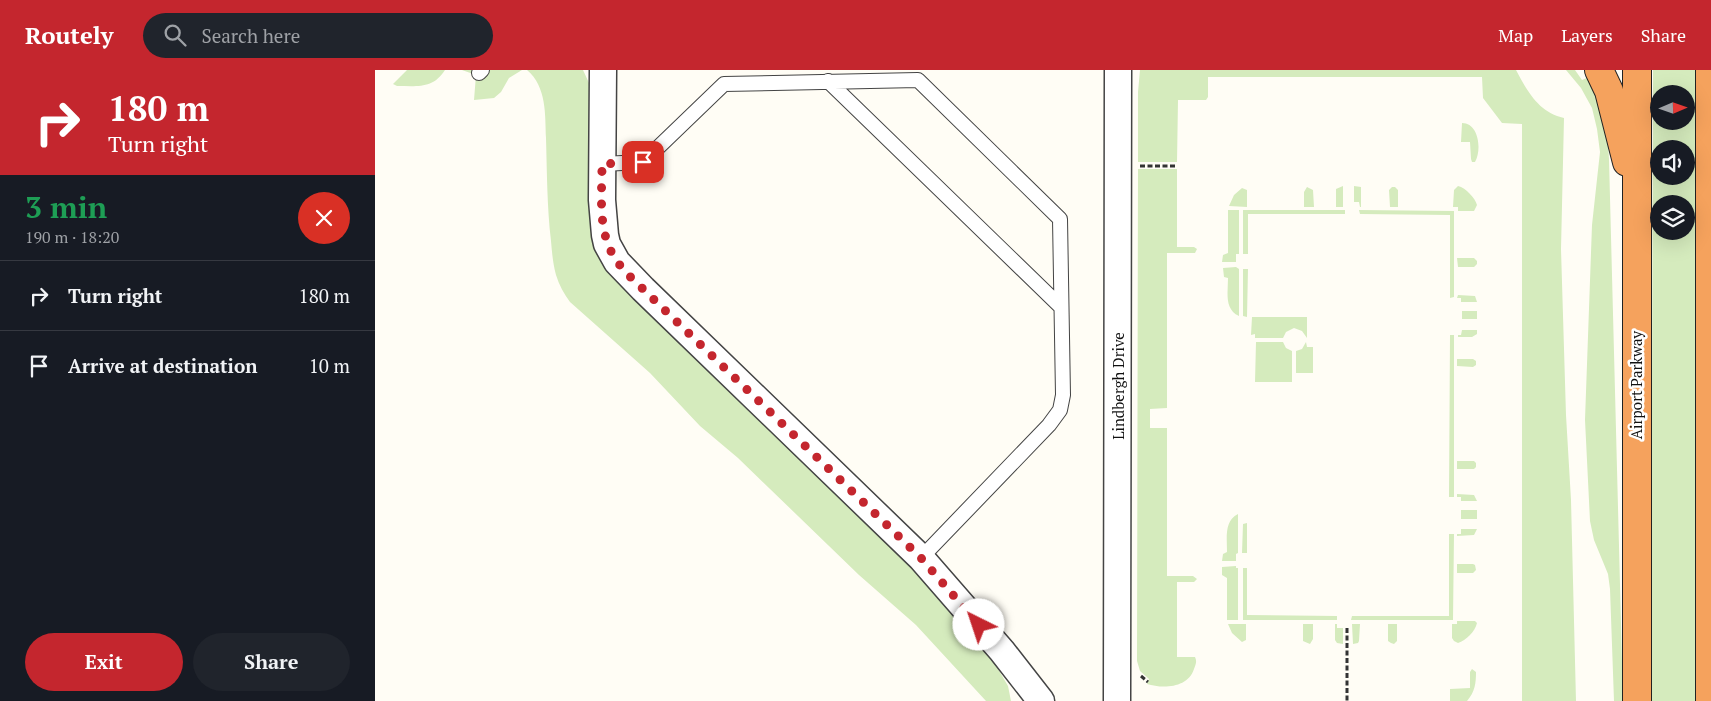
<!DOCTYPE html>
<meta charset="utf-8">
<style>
:root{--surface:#171b24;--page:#20242c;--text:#f1f3f6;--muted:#9ea1a6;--line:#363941;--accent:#c4262e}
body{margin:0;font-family:"PT Serif",serif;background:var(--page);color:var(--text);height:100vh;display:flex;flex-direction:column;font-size:19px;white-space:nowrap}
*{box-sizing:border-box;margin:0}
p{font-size:16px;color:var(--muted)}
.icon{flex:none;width:28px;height:28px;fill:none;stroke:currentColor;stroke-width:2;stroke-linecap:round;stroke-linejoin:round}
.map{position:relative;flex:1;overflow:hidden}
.panel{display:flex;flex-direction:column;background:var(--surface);width:375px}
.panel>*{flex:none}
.top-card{background:#c4262e;color:#fff;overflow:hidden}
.needle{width:32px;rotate:88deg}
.controls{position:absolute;left:1275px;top:15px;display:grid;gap:10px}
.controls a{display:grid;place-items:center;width:45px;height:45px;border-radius:50%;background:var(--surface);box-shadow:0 5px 20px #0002;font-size:25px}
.pin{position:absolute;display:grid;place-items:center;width:42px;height:42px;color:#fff;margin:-21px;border-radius:10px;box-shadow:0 2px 8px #0006}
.me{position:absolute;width:55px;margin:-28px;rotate:319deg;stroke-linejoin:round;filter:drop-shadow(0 0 4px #0008)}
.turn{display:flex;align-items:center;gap:18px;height:105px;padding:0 25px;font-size:22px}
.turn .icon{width:65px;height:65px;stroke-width:2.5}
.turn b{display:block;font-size:35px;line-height:42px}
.round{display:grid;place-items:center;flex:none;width:52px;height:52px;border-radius:26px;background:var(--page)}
.headline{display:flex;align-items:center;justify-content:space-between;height:85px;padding:0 25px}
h1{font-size:30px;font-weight:700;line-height:38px;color:#1e9e55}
.button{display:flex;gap:10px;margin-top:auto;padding:10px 25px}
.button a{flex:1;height:58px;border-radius:30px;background:var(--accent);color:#fff;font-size:20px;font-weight:700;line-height:58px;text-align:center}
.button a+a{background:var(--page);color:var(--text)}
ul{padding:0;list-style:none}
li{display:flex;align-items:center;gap:15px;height:70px;padding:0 25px;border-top:1px solid var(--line)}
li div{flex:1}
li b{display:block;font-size:19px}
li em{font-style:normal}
header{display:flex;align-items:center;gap:30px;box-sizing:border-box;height:70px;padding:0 25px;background:var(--accent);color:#fff}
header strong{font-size:24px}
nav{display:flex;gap:28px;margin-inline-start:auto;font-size:18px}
.search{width:350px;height:45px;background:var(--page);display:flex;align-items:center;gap:12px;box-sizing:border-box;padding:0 18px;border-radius:28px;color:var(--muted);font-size:19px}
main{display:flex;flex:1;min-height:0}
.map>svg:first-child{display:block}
.green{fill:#d5ebbd;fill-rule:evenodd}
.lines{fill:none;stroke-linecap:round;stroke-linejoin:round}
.service-casing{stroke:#444;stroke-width:16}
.minor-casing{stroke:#444;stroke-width:29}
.motorway-casing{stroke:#222;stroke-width:30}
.path{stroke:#333;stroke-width:3;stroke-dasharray:5 2.5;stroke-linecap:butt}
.service{stroke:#fff;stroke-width:14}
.minor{stroke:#fff;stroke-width:26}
.motorway{stroke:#f5a25d;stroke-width:28}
.route{stroke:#c4262e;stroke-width:9;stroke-dasharray:0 16.2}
.labels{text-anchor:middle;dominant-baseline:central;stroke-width:5;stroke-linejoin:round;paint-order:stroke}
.street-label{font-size:15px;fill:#111;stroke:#fff}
</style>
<header>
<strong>Routely</strong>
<div class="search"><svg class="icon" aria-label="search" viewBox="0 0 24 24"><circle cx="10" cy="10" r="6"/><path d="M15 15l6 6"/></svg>Search here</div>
<nav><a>Map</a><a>Layers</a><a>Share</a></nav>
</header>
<main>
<section class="panel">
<div class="top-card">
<div class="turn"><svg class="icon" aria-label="right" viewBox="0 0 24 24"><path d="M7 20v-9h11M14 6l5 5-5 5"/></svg><div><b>180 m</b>Turn right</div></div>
</div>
<div class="headline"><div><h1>3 min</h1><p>190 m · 18:20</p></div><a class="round" style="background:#d93025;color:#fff"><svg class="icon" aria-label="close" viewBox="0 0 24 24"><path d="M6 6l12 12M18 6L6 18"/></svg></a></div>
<ul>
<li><svg class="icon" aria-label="right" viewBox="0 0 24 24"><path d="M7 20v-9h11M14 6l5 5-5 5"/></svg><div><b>Turn right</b></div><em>180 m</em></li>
<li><svg class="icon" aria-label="arrive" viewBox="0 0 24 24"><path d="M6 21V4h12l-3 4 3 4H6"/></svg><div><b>Arrive at destination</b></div><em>10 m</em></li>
</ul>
<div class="button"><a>Exit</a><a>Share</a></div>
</section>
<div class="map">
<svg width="1336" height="631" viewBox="0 0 1336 631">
<rect width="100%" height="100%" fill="#fffdf5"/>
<path class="green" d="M32 0H70C58 19 43 16 22 16L18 14Z
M87 0H147L134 8 126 22 119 28 99 30 101 5Z
M152 0H208L214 13 216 159 220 180 230 196 537 497 619 592 633 616 636 631H611L541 555 484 505 363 388 325 356 275 303 195 232C189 224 184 215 181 205 178 194 177 183 176 171 172 137 172 102 171 68 170 45 172 17 152 0Z
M765 0H1141C1152 21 1164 43 1189 48L1186 179 1191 345 1196 430 1201 631H1147V54L1127 53 1108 28 1107 7H833V27L831 30H803L802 92H763V22Z
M1191 0H1200L1207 10 1214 7 1218 14 1232 60 1234 89 1248 631H1239L1235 519 1233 504 1219 470 1215 451 1210 350 1217 155 1225 82 1222 59 1217 38 1206 18Z
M1278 0H1320V631H1276ZM1284 24H1311V51H1284ZM1284 79H1311V106H1284ZM1284 134H1311V161H1284Z
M1087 53C1104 53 1107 80 1100 92H1097L1096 89 1095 72H1086Z
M763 99H802V177H819L822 179 820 183H792V338L775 339V358H792V506H818L822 509 819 512H802V587H820C822 591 821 594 819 599 813 618 788 619 772 614L774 609 765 601 762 591Z
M968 116V137H961V119Z
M979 116 986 117V137H985L984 132H979Z
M1083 116C1091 118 1100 128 1102 135L1099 141H1083V137H1078L1079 120Z
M932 117 938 120 939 137H929V122Z
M1017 117H1020L1023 120V137H1015L1014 120Z
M867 118 872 120V137L854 136 859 125Z
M853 140H864V184H861V192H847L848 185 853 183Z
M868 140H970V144H873V184H868Z
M984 140 1079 141V227L1075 228V145L985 144Z
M1082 188H1099L1102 191V194L1099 197H1083Z
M861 197 864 199V246C849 239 853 222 853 208L849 207 848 198Z
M868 199H873L872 247 868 246Z
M1083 225 1100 226 1102 232H1086V228H1082Z
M1087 241H1102V249H1087Z
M877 247H932V268L927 261 919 258 911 262 908 268H880V264L876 265Z
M1087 260H1102V264L1097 267H1083V265H1086Z
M1075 265H1079V427H1074Z
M881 272H908L911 278 917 281V312H880Z
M931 272 932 277H938V303H921V281L927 279Z
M1082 289H1098L1101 291V295L1098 297 1082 296Z
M1082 391H1099L1101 393V397L1099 399H1082Z
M1082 424 1099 425 1102 431H1086V427H1082Z
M1086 440H1102V449H1086Z
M863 444V483L861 484V491H847L848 484 852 482C852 468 849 451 863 444Z
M872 453V483H867L868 454Z
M1086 459H1102L1099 465 1082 466V464H1086Z
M1074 464H1079L1078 550H976L977 546H1074Z
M1082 494H1098L1100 495 1101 500 1098 503H1082Z
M861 496V498H863V550H852V508L847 505V497Z
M868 498H872V545L962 546V550H868Z
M1082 551H1100L1102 553C1100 562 1091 570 1083 573L1079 571 1077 568V554H1082Z
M853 554H871V570L867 572 857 563Z
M928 554H938V569L935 574 928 571Z
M960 554H962V558H968V574L962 573 960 570Z
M977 554H985L984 571 983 573 978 574Z
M1013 554H1022V571L1019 574 1016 573 1013 571Z
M1097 599 1101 602C1101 613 1100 622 1092 631H1075V619L1095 618V602Z"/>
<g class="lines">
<defs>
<path id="service" d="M104 3 107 0
M453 11 686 237
M227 94 268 92 349 14 543 10 685 149 688 325 685 340 674 355 546 488"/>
<path id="minor" d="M228 0 227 130 230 165 232 174 242 192 268 219 546 488 627 581 666 631
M742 631 743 0"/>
<path id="motorway" d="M1224 0 1234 21 1252 92
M1335 0V631
M1262 631V0"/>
</defs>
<use href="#service" class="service-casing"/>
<use href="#minor" class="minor-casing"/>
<use href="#motorway" class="motorway-casing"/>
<path class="path" d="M765 96H802
M972 558V631
M766 606 773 612"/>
<use href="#service" class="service"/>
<use href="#minor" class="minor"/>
<use href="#motorway" class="motorway"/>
</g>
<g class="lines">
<path class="route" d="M268 92 227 94C227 126 222 164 242 191 249 202 259 210 268 219L546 488 604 555"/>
</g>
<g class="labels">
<g class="street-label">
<text transform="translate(1261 315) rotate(-90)">Airport Parkway</text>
<text transform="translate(743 316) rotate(-90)">Lindbergh Drive</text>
</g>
</g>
</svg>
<div class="controls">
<a><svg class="needle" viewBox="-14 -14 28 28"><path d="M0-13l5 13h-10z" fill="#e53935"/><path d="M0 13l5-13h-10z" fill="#9ea1a6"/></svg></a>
<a><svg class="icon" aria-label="sound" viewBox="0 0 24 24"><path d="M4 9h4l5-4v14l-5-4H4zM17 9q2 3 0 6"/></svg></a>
<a><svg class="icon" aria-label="layers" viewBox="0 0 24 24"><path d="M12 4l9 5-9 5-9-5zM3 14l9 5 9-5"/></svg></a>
</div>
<div class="pin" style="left:268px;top:92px;background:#d93025"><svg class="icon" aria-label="arrive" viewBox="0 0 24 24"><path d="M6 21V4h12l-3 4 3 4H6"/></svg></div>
<svg class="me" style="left:604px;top:555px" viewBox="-20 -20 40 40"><circle r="19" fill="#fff"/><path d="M0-13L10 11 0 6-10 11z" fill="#c4262e"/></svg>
</div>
</main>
